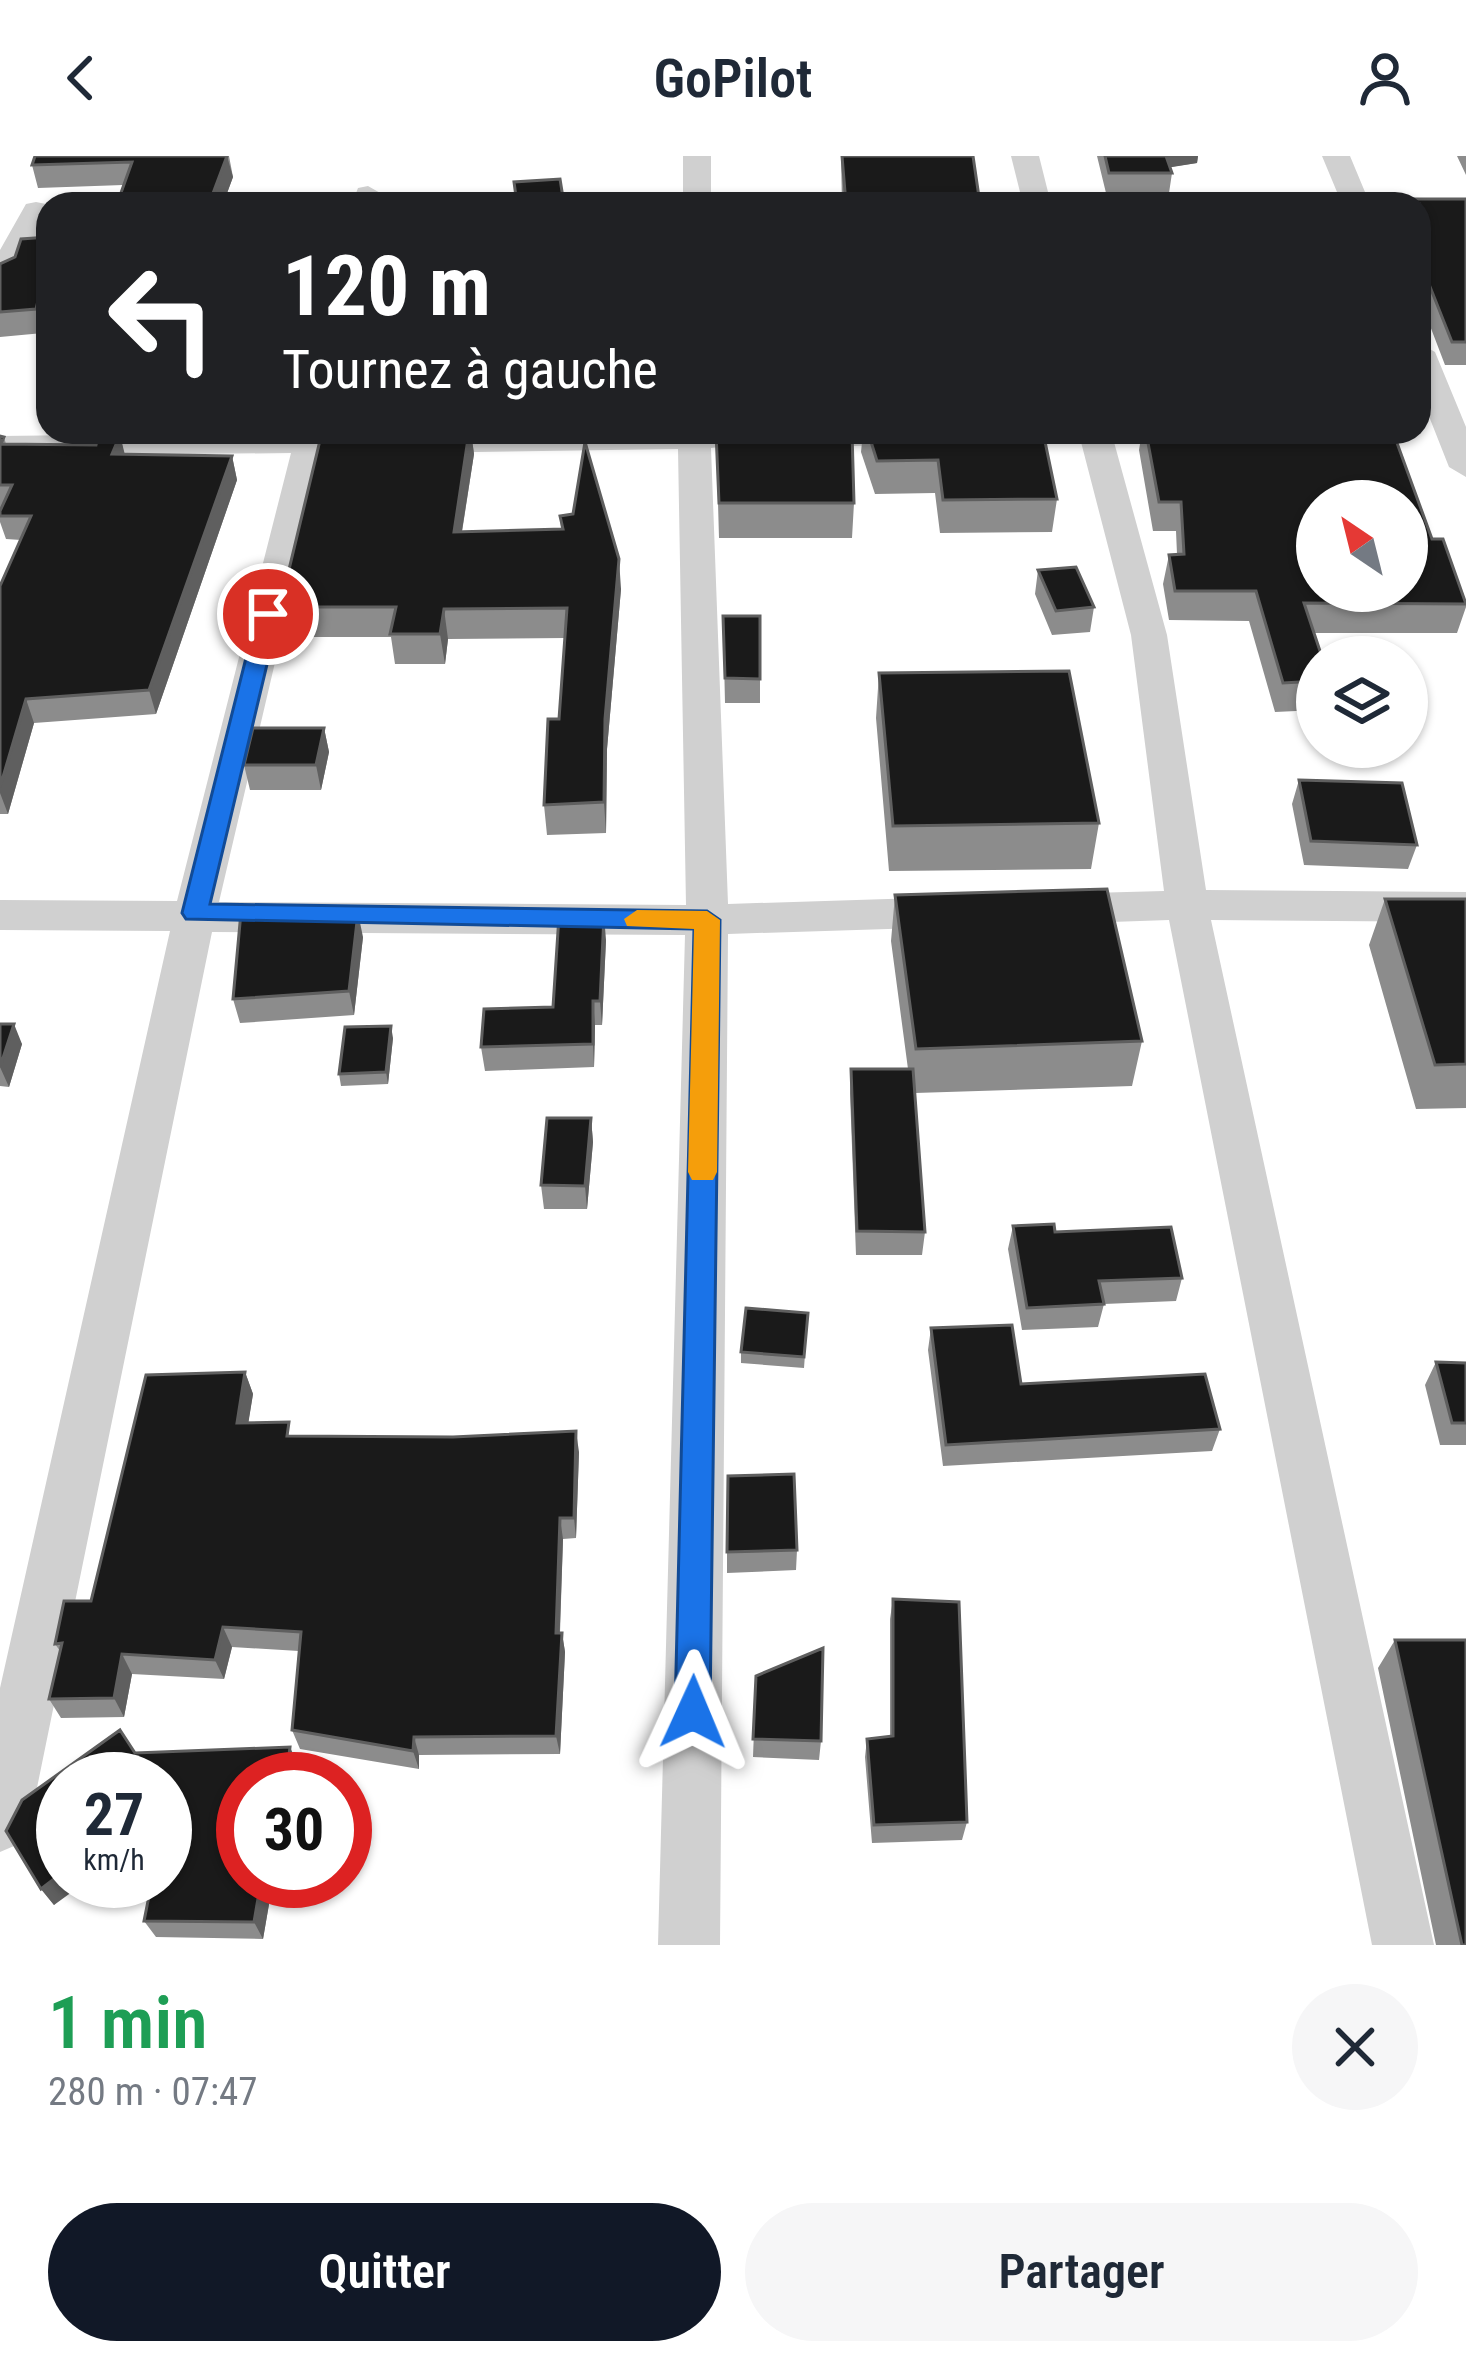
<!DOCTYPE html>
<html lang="fr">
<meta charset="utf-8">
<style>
:root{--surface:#fff;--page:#f6f6f7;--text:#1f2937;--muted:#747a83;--accent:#111827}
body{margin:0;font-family:"Roboto Condensed",sans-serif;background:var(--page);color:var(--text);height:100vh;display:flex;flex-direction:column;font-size:45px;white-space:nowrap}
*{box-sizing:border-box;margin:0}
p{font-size:39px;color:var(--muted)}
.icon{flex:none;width:66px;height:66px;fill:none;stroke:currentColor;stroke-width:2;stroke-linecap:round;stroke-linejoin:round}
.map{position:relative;height:1789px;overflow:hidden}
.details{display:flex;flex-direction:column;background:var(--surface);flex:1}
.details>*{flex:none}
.top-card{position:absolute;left:36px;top:36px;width:1395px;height:252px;border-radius:36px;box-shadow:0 3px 9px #0004;background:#202124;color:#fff;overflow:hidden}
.needle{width:78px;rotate:325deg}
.controls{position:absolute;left:1296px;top:324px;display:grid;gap:24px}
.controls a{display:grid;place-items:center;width:132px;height:132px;border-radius:50%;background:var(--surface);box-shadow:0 3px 9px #0004;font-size:60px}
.speed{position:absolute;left:36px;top:1596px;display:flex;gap:24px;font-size:60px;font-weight:700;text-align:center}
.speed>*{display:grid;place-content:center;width:156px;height:156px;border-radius:50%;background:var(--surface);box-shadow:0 3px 9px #0004;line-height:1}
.speed small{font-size:30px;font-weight:400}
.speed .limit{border:18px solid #d22;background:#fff;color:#111}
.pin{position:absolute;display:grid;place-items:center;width:102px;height:102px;color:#fff;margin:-51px;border:6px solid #fff;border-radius:50%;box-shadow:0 3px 12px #0007}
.me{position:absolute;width:132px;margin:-66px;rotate:1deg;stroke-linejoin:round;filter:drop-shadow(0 0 9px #0008)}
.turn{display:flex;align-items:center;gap:42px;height:252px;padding:0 48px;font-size:54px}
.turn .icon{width:156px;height:156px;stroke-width:2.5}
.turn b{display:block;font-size:84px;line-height:102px}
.round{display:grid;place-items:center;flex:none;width:126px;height:126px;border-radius:63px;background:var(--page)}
.headline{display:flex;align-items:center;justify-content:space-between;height:204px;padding:0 48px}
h1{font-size:72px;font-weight:600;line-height:90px;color:#1e9e55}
.action{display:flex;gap:24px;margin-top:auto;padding:24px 48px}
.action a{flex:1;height:138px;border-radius:72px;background:var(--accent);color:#fff;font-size:48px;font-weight:600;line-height:138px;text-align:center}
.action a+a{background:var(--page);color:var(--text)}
header{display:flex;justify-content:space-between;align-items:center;height:156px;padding:0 48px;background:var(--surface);font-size:54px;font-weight:600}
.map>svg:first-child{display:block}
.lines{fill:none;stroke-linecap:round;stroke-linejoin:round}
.street{fill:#d0d0d0;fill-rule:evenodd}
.wall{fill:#8c8c8c}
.shaded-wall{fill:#5f5f5f}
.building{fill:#1a1a1a;stroke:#5f5f5f;stroke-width:3;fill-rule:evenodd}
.route{fill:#1a73e8;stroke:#114b97;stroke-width:3}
.slow{fill:#f59e0b}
</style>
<header><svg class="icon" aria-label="back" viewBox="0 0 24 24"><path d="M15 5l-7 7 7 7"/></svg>GoPilot<svg class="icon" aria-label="person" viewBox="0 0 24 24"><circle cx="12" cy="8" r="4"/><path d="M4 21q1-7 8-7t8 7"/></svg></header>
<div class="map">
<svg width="1466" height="1789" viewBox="0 0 1466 1789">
<rect width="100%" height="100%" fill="#fff"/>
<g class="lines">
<path class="street" d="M683 0H711V48H683Z
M1011 0H1039L1051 48H1023Z
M1322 0H1350L1370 48H1342Z
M368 30 382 38 380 48H352L358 32Z
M36 46 46 48 48 58 15 122 0 131V94L26 48Z
M1419 187 1435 196 1466 271V321L1449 311 1419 235Z
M329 276 351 280 355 287 351 294 324 297 219 746 686 749 678 293 411 297 395 287 411 277 735 276 739 282 735 289 711 292 728 748 951 741 966 745 972 756 966 767 951 771 728 778 720 1789H658L685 779 212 776 30 1666 21 1687 0 1696V1532L170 775 0 774V744L177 745 291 297 0 300V280Z
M782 276H1139L1135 283 1114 286 1167 479 1206 734 1466 736V766L1211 764 1434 1789H1372L1169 764 1053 768 1038 764 1032 753 1038 742 1053 738 1164 735 1131 479 1081 286 795 291 783 288 779 281Z"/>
</g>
<path class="wall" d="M229 0 233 21 223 48H117L123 29 38 32 32 9Z
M841 0H973L980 48H842Z
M1097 0H1198L1197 7 1170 11 1172 17 1169 37H1106Z
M1457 0H1466V19Z
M1396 43H1466V209H1445L1419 141V48H1394Z
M48 81V169H45L43 177 0 181V108Z
M322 276H471L474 298 462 376 561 373 560 360 621 433 607 593 606 677 547 679 544 649 559 563 565 482 448 483 445 508H395L391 481H286L280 451Z
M716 276 854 347 852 382H719Z
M863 276H1043L1057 343 1052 376 940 377 935 337 875 338 861 296Z
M1142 276H1393L1432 383 1466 445V451L1457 477H1314L1317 501V554L1275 556 1249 465 1169 464 1163 428 1169 399 1177 398 1176 375H1153L1139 294Z
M120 279 124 298 232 300 237 324 156 558 34 567 8 658H0V430L21 384 6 383 0 366V280L4 281 6 288 96 289Z
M1038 414 1094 451 1090 476 1052 479 1035 438Z
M723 460H760V547H725Z
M879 517 1099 667 1091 713 889 715 876 562Z
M324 572 329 596 321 634H250L244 609Z
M1299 624 1417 689 1408 713 1304 709 1292 648Z
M895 739 1142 885 1132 930 915 937 925 1076 922 1099H856L850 937 851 913H908L891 785Z
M1385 743H1466V952L1416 953 1369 789Z
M363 781 354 859 240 867 233 843Z
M606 784 602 869H595L594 911 485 915 481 891 553 851Z
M0 868 22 888 9 931 0 930Z
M393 882 388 928 341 930 339 918Z
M591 962 593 986 587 1053H544L541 1029Z
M1013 1070 1055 1076 1182 1122 1176 1145 1104 1148 1098 1171 1022 1174 1008 1093Z
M808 1157 804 1212 741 1207V1196Z
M931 1172 1021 1228 1220 1273 1212 1295 943 1310 928 1194Z
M1436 1206 1466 1207V1289H1440L1425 1229Z
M245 1216 253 1238 248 1267 293 1280 579 1296 576 1382 563 1383 560 1477H562L565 1496 560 1598 419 1599V1613L300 1593 292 1574 299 1495 232 1491 224 1523 132 1518 124 1561 61 1562 49 1543 60 1495 55 1488 91 1445Z
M797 1394 796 1414 727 1417V1396Z
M893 1443 967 1666 962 1684 872 1687 865 1601 867 1583 890 1580V1463Z
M1395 1484 1466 1789H1436L1378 1512Z
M756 1520 821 1585 819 1604 753 1601Z
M135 1597 298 1609 243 1623V1725H273L263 1783 156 1781 144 1765 165 1725V1623L54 1749 41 1733Z"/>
<path class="shaded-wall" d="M227 0 233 21 223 48H209Z
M1162 0H1198L1197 7 1160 13Z
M38 145 45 169 43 177 36 153Z
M469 276H471L474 298 457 406 454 376Z
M120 279 126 303 112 298Z
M232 300 237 324 156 558 149 534Z
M619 403 621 433 607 593 606 677 604 646 605 563Z
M444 453 448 483 445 508 440 478Z
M26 543 34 567 8 658 0 637V631Z
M324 572 329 596 321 634 316 609Z
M358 757 363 781 354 859 349 835Z
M604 759 606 784 602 869 600 845Z
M593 845 595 869 594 911 593 888Z
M14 868 22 888 9 931 0 911Z
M391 870 393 882 388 928 386 916Z
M591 962 593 986 587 1053 585 1030Z
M245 1216 253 1238 245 1288 237 1267Z
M576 1275 579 1296 576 1382 574 1362Z
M560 1362 563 1383 559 1496 556 1477Z
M223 1471 232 1491 224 1523 215 1504Z
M562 1477 565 1496 560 1598 556 1580Z
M122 1498 132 1518 124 1561 114 1542Z
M414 1581 419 1599V1613L413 1595Z
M290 1591 298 1609 297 1623H286Z
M63 1716V1725H87L54 1749 41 1733Z
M261 1725H273L263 1783 254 1766Z"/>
<path class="building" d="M35 0H227L209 48H117L132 6 32 9Z
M842 0H973L980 48H846Z
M1105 0H1166L1172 17H1109Z
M560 23 564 48H517L514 26Z
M1396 43H1466V186H1452L1419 103V48H1397Z
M48 81V144L38 145 36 153 0 156V108L15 101 21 83Z
M322 276H469L454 376 563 373 560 360 573 358 585 286 619 403 605 563 604 646 544 649 548 563H559L567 452 444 453 440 478H390L396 451H280Z
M716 276H852L854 347H719Z
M868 276H1043L1057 343 943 344 938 304 877 305Z
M1146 276H1393L1432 383H1443L1466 448 1304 447 1322 501H1317V525L1283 527 1256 435H1175L1169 399 1184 398 1181 346H1159ZM1317 345H1407V435H1317Z
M120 279 112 298 232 300 149 534 26 543 0 631V430L31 360H0V355L12 329H0V280L4 281 1 288 96 289 98 280Z
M1076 411 1094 451 1056 455 1038 414Z
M723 460H760V523L725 522Z
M1069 515 1099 667 893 670 879 517Z
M253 572H324L316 609H244Z
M1299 624 1402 627 1417 689 1311 685Z
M1107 733 1142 885 916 893 895 739Z
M1385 743H1466V908L1435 909Z
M241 756 358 757 349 835 233 843Z
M604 759 600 845H593V888L481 891 484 853 553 851 559 760Z
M0 868H14L0 911Z
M391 870 386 916 339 918 345 871Z
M851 913H913L925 1076 857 1075Z
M547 962H591L585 1030 541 1029Z
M1054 1068 1055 1076 1171 1071 1182 1122 1099 1125 1104 1148 1027 1152 1013 1070Z
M746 1152 808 1157 804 1201 741 1196Z
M1012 1169 1021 1228 1205 1218 1220 1273 946 1289 931 1172Z
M1436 1206 1466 1207V1267H1452Z
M245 1216 237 1267 289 1266 287 1280 453 1281 576 1275 574 1362H560L556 1477H562L556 1580 414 1581 413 1595 292 1574 301 1476 223 1471 215 1504 122 1498 114 1542 49 1543 62 1487 55 1488 64 1445H91L146 1219Z
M794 1318 797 1394 727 1396 728 1320Z
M893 1443 959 1446 967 1666 874 1669 867 1583 893 1580Z
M1395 1484H1466V1789H1462Z
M823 1492 821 1585 753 1583 756 1520Z
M120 1574 135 1597 290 1591 286 1623H243V1725H261L254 1766 144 1765 152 1725H165V1657L169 1638 165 1641V1623H63V1716L41 1733 6 1675 22 1644Z"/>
<path class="route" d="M268 452 279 458 210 748 707 755 720 764 710 1556 705 1568 693 1573 680 1568 675 1556 694 773 186 763 182 757 257 458Z"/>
<path class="slow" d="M637 754 707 755 720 764 717 1016 713 1024H692L688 1016 694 773 627 770 624 763Z"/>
</svg>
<div class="controls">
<a><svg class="needle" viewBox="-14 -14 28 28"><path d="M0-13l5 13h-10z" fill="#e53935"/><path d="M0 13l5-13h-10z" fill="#747a83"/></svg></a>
<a><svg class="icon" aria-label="layers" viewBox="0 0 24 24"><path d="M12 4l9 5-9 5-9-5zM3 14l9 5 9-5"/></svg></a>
</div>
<div class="speed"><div>27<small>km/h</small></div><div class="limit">30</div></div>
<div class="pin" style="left:268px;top:458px;background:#d93025"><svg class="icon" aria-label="arrive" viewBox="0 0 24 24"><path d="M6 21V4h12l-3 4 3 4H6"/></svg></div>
<svg class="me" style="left:693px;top:1556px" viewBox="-20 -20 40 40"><path d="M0-17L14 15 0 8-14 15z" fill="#1a73e8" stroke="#fff" stroke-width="4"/></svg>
<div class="top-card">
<div class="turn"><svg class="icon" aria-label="left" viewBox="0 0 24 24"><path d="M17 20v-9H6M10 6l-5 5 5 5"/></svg><div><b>120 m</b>Tournez à gauche</div></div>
</div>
</div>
<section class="details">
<div class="headline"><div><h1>1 min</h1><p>280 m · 07:47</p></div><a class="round"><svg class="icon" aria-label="close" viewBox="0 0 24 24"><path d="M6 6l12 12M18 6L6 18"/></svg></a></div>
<div class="action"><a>Quitter</a><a>Partager</a></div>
</section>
